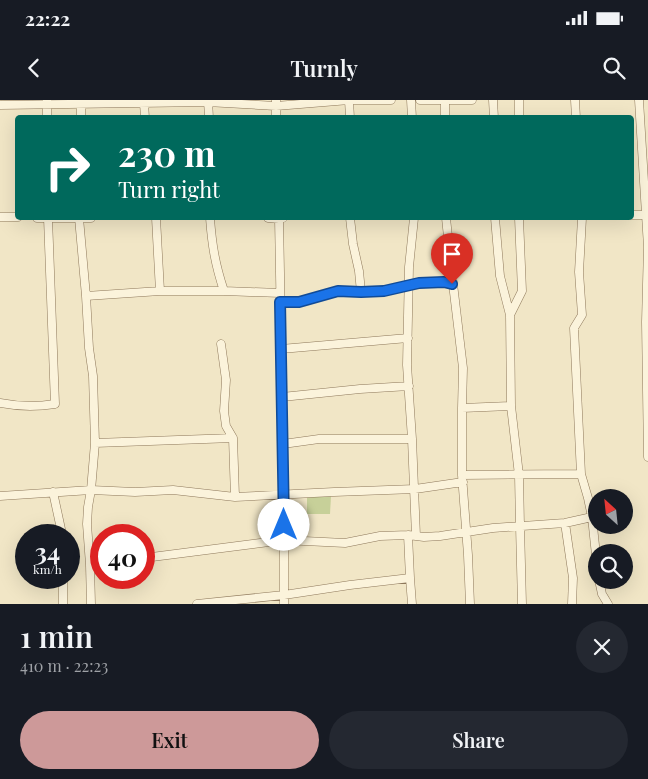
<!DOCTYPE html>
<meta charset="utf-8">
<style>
:root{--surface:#171b24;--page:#242831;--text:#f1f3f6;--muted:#9ea1a6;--accent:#cd9999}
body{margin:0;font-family:"Playfair Display",serif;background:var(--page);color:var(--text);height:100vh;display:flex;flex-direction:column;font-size:19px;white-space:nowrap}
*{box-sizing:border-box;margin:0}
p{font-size:16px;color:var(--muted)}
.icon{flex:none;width:28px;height:28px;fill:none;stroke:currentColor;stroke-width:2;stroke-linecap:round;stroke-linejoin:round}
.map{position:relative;height:504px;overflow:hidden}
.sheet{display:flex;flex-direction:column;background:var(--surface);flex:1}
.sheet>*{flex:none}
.banner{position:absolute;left:15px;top:15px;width:619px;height:105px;border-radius:5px;box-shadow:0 5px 20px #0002;background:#00695c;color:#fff;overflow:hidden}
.needle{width:32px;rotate:333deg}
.buttons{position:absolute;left:588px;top:389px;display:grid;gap:10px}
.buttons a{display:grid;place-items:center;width:45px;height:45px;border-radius:50%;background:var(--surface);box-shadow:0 5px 20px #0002;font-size:25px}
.speed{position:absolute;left:15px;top:424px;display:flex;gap:10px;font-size:25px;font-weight:700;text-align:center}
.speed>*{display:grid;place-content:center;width:65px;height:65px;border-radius:50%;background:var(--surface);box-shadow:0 5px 20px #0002;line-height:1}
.speed small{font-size:12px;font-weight:400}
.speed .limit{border:8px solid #d22;background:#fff;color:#111}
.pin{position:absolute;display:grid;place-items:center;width:42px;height:42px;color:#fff;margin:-51px -21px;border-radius:50% 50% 50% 0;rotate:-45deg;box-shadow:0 0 5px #0007}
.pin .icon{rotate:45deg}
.me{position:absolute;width:55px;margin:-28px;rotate:0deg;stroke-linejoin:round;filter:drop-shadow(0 0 4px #0008)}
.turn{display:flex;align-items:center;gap:18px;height:105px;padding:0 20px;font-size:22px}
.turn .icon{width:65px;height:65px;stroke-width:2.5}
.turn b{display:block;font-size:35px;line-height:42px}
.round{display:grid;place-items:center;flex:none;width:52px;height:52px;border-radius:26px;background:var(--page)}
.overview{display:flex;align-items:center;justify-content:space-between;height:85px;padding:0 20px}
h1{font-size:30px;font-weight:600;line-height:38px}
.primary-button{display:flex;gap:10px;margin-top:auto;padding:10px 20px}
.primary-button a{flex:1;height:58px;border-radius:30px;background:var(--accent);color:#111;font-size:20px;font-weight:600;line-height:58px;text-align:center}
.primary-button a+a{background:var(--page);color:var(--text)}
.status{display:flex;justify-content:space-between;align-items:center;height:35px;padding:0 25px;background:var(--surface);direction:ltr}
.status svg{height:14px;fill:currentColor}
header{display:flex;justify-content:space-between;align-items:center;height:65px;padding:0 20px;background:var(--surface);font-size:22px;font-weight:600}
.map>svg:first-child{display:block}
.green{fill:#c7d099}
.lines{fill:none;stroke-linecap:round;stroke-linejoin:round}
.minor-casing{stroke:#8e785b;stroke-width:9}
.minor{stroke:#fbf3db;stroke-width:8}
.route-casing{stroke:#114b97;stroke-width:12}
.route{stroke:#1a73e8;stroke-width:9}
</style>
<div class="status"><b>22:22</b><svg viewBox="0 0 49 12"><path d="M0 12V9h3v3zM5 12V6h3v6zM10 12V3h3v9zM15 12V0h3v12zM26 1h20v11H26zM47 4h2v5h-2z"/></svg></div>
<header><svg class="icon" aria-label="back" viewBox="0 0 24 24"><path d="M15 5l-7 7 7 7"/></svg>Turnly<svg class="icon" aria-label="search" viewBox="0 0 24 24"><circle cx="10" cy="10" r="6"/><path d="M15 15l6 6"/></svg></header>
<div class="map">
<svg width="648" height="504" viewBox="0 0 648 504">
<rect width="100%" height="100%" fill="#f1e6c6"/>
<path class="green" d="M307 396H331L330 414H307Z"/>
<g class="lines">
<defs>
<path id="minor" d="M47 0V18
M208 0 209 18
M276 0V18
M349 0 350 18
M411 0 412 18
M420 0H472
M445 0V18
M493 0 494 18
M575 0 576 18
M639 0 648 147 646 222 648 357
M144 3 145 18
M0 5 207 2 276 6 349 0H391
M81 18V0
M519 18V0
M631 115H648
M0 117H18
M37 118H91
M79 118 86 196 89 248 93 276 95 343 91 390 88 407 87 424 90 465 91 504
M156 118 160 191
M210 118C212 145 215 164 224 191
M268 118 279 119 283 118
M279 118 284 394V504
M350 118 353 144 359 171 361 192
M414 118 409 167 407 265 412 339 416 436
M446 118 453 184 463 268 462 308V375L468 455 470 504
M495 118 500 176 510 215
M519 118 522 191 510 215 511 306 519 375 520 426 522 504
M86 196 160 191H224L280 193
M280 202H299L338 191 361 192 383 191 419 183H444L453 184
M221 244 226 280 224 311 226 326 233 338 235 397
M281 249 408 238
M282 297 360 289 409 286
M0 303C20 307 36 307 55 304L48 118
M462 308 511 306
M95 343 233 338
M283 344 319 339H412
M462 375 581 374
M53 392 61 429V435
M0 396 91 390 135 392 173 390 235 397 334 392 415 389 463 382
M592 417 596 455
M565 423 573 478 572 504
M408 435 410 478
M144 458 284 440 345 443 380 436 408 435 424 437 440 436 493 428 565 423 592 417 588 398 581 374 574 228 582 215 579 172 582 118
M90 465 101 464
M63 478V504
M599 480 602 494 608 504
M197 504 284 495 350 485 410 478 412 504"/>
</defs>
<use href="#minor" class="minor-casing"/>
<use href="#minor" class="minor"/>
</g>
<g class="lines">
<defs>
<path id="route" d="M284 425 280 202H299L338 191 361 192 384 191 419 183 444 182 452 184"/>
</defs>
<use href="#route" class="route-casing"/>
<use href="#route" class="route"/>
</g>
</svg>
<div class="buttons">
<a><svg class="needle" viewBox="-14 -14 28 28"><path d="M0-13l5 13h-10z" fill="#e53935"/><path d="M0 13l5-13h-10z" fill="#9ea1a6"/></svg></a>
<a><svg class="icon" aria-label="search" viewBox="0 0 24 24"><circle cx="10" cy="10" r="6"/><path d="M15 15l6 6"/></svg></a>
</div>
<div class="speed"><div>34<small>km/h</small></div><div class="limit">40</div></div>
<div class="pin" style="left:452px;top:184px;background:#d93025"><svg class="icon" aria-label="arrive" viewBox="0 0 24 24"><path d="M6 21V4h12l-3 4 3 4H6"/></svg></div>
<svg class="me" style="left:284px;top:425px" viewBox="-20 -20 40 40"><circle r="19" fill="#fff"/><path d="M0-13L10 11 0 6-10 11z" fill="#1a73e8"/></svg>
<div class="banner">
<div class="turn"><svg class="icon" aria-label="right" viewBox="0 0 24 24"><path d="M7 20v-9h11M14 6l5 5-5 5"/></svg><div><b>230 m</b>Turn right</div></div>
</div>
</div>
<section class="sheet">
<div class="overview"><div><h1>1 min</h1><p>410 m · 22:23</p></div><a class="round"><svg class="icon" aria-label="close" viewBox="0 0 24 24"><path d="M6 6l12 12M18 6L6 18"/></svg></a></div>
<div class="primary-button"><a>Exit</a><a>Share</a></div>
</section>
